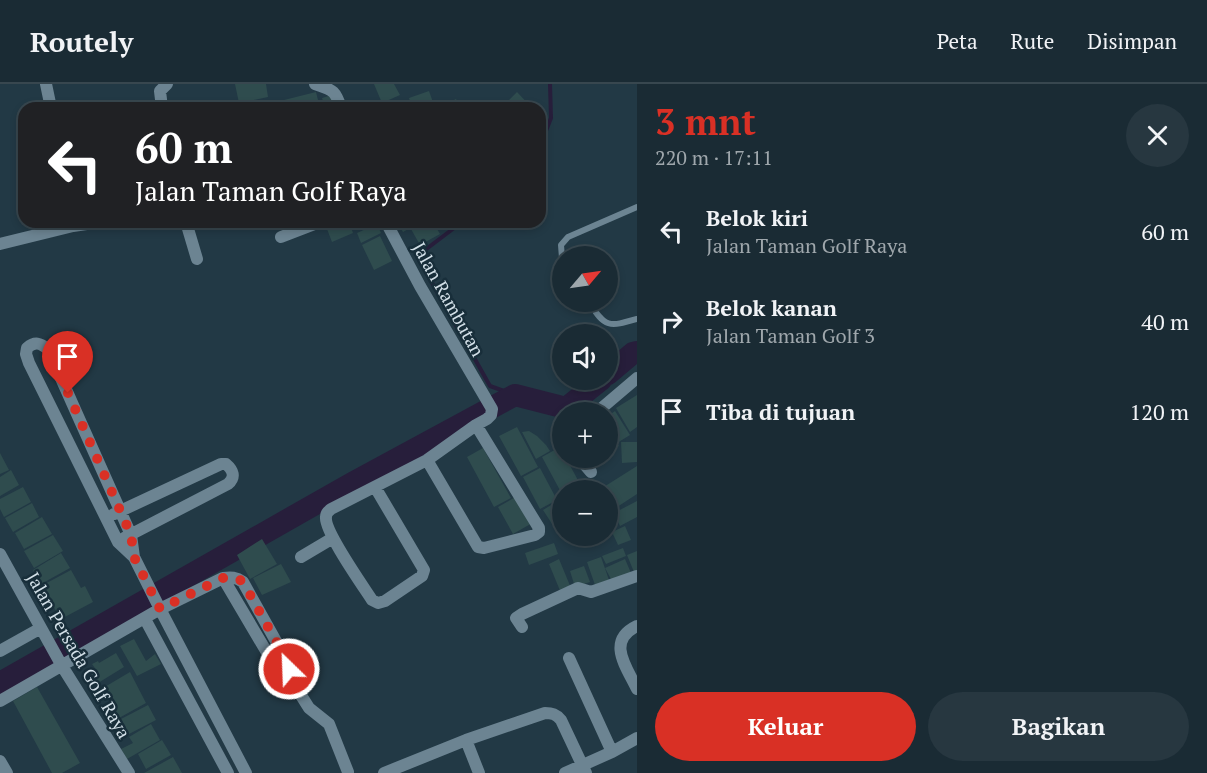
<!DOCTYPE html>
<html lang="id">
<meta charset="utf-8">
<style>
:root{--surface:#1a2b34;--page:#273740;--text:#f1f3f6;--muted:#9fa7ac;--line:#38474f;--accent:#d93025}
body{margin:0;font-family:"PT Serif",serif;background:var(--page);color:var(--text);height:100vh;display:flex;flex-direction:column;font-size:22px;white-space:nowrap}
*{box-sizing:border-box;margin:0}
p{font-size:20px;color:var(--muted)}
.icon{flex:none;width:33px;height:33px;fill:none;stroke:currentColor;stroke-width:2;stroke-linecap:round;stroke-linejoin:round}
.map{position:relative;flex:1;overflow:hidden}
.drawer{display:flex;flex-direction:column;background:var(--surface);width:570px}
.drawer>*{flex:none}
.hud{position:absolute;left:18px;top:18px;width:528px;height:126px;border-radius:18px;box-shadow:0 3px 9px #0003,0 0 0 2px var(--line);background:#202124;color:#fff;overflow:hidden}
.needle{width:39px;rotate:61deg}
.tools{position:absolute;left:552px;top:162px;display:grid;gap:12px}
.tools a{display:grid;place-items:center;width:66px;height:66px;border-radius:50%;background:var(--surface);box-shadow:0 3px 9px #0003,0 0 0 2px var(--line);font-size:30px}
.pin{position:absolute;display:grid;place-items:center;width:51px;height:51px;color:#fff;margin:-62px -26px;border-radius:50% 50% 50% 0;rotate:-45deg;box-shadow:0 0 6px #0007}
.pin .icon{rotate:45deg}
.me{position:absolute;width:66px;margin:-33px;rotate:336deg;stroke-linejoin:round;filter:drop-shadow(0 0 4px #0008)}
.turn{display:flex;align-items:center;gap:21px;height:126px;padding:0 18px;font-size:27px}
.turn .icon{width:78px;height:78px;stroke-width:2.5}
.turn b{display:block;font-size:42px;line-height:51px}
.round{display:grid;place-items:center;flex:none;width:63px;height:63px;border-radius:32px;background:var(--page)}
.summary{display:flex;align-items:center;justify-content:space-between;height:102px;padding:0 18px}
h1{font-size:36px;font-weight:700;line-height:45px;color:var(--accent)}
.primary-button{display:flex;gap:12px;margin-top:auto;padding:12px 18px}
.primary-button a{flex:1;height:69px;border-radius:36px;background:var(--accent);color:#fff;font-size:24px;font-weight:700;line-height:69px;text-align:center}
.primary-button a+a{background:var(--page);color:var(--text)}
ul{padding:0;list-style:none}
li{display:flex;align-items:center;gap:18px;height:90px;padding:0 18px}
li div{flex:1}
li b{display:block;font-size:22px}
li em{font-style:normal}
header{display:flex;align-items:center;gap:36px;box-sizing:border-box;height:84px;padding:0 30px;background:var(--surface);border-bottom:2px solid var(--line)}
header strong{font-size:28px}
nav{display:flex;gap:33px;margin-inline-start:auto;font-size:21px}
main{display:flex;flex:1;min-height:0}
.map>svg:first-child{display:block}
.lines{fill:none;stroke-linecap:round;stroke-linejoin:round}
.stream{stroke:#271e3b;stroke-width:4}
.river{stroke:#271e3b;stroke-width:22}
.building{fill:#2f4c4e}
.lane{stroke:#6c8492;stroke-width:6}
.street{stroke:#6c8492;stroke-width:12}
.route{stroke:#d93025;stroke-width:10;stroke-dasharray:0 18}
.labels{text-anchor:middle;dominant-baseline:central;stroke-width:5;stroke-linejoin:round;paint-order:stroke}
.street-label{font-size:18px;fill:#d2dfe7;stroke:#182e3a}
</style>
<header>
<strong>Routely</strong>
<nav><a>Peta</a><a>Rute</a><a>Disimpan</a></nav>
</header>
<main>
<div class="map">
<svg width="637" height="689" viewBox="0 0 637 689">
<rect width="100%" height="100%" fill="#223945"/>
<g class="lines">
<path class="stream" d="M540 62 551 34 550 0
M462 138 417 172 490 302 515 311"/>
<path class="river" d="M608 290 633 269 637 268
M0 599 354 398 515 311 566 324 601 296"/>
</g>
<path class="building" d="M235 0H266L268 13 239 19Z
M374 0H394L400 11 382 19Z
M429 7 435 24H412L409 14Z
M316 8 320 24H286L284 16Z
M517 8 532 24H501Z
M335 10 339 24H325L322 14Z
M456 15 461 24H438Z
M281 16 282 24H258V21Z
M344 138H349L353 149 332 158 327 145Z
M397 138H421L403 148Z
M424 138H433L440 150 420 161 411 145Z
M377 140 381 149 361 159 357 149Z
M380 152 392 177 374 186 362 161Z
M637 311V343L630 348 616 324Z
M615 327 630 351 617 359 608 344V332Z
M517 343 538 383 521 392 499 352Z
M608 346 619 362 608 370Z
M529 347 537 352 546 361 550 367 536 375 522 348Z
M621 358H637V378L622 379Z
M560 363 562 368V374H566L580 400 567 406H562V410L542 373Z
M483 364 511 414 494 423 467 373Z
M0 369 9 386 0 390Z
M637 382V410L608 429V406H599Z
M540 384 557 416 540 425 523 393Z
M11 386 19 401 0 412V393Z
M23 403 31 418 4 433 0 425V415Z
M519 411 534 438 513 450 498 423Z
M561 415 562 417V442L556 446 543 426Z
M637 417V433L620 442 614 429Z
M32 419 39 433 13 448 5 434Z
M42 433 52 450 24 465 15 449Z
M625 442 631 456 618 461 612 448Z
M53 451 63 467 34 484 24 467Z
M262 455 277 480 250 495 237 471Z
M554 459 558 470 529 481 525 469Z
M623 464 626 472 606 480 602 472Z
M637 467V487L634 488 627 471Z
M61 469 70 484 41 500 33 486Z
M601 473 609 496 595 501 587 478Z
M559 475 571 504 561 509 549 480Z
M625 475 631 489 612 497 605 484Z
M281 480 291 498 262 511 253 494Z
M584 482 590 498 575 503 570 487Z
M71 486 81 504 85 502 93 518 61 535 41 502Z
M134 555 146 577 155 570 161 580 137 592 120 562Z
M116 569 124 583 98 599 92 590 97 587 92 580 98 577 99 579Z
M130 588 146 619 119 634 103 604Z
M37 603 80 679 62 689H52L13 617Z
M148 621 156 636 129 650 121 635Z
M151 640 160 656 127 675 121 665 133 659 129 653Z
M162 656 171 671 146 685 138 670Z
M173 673 182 689H144Z"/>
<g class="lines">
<path class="lane" d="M562 174 561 161 568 153 637 123
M589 218C605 244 609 243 637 235"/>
<path class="street" d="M46 0 51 24
M315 0C332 6 335 5 341 24
M162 24 160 7 167 0
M186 138 197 175
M281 153 320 138
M0 160 73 142 100 138
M597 328 637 294
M579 374 591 388
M427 376 478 463 484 464 535 451 539 448V444L476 341
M375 403 424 486 422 492 385 517 378 519 372 516C363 502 324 447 326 433 326 428 328 428 331 425L427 376 476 341 487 335 491 331 492 325 420 202 386 138
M114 430 221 380H226C233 386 236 393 228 400L124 454
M0 470 62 582 129 689
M134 473 118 458 29 279 26 270 27 264C35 257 40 259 48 265L131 451 134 473 160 525 246 689
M301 473 333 454
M145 535 228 689
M637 542C606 557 626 582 637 605
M522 543 516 534 522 530 578 504 591 508 637 492
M0 567 41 544
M569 574 612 668
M287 589 289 585 287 577 243 498C236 493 231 493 223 494L272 577C277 582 281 588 287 589L309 624 329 640 348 688
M0 617 160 525 223 494
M466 656 479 689
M0 677 7 689
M384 689 466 656 545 629C552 629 556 630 561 636L586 689
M565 689 612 668 637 654"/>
</g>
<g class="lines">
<path class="route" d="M68 309 131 451 134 473 160 525 223 494C231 493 236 493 243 498L287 577 289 585"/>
</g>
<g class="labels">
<g class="street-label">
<text transform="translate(449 215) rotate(61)">Jalan Rambutan</text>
<text transform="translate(79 571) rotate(60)">Jalan Persada Golf Raya</text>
</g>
</g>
</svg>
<div class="tools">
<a><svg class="needle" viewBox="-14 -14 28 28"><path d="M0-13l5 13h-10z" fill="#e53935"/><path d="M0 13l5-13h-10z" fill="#9fa7ac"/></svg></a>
<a><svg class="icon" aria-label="sound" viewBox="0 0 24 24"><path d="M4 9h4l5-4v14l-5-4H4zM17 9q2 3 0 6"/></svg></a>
<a>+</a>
<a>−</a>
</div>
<div class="pin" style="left:68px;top:309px;background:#d93025"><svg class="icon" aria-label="arrive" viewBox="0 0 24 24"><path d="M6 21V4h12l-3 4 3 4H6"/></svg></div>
<svg class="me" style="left:289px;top:585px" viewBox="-20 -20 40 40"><circle r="17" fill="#d93025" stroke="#fff" stroke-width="3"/><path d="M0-11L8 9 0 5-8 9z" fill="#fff"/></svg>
<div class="hud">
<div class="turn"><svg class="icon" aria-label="left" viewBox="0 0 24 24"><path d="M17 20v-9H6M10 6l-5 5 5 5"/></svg><div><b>60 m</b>Jalan Taman Golf Raya</div></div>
</div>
</div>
<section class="drawer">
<div class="summary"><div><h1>3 mnt</h1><p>220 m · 17:11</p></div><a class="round"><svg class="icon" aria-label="close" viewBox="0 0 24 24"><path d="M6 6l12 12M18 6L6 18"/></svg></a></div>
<ul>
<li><svg class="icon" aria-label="left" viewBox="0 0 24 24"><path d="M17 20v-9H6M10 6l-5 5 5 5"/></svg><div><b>Belok kiri</b><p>Jalan Taman Golf Raya</p></div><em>60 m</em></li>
<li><svg class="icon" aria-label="right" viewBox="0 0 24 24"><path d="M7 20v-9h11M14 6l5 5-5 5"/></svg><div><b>Belok kanan</b><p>Jalan Taman Golf 3</p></div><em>40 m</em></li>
<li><svg class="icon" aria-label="arrive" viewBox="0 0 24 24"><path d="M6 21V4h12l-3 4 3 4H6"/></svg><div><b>Tiba di tujuan</b></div><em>120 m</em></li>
</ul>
<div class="primary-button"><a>Keluar</a><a>Bagikan</a></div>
</section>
</main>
